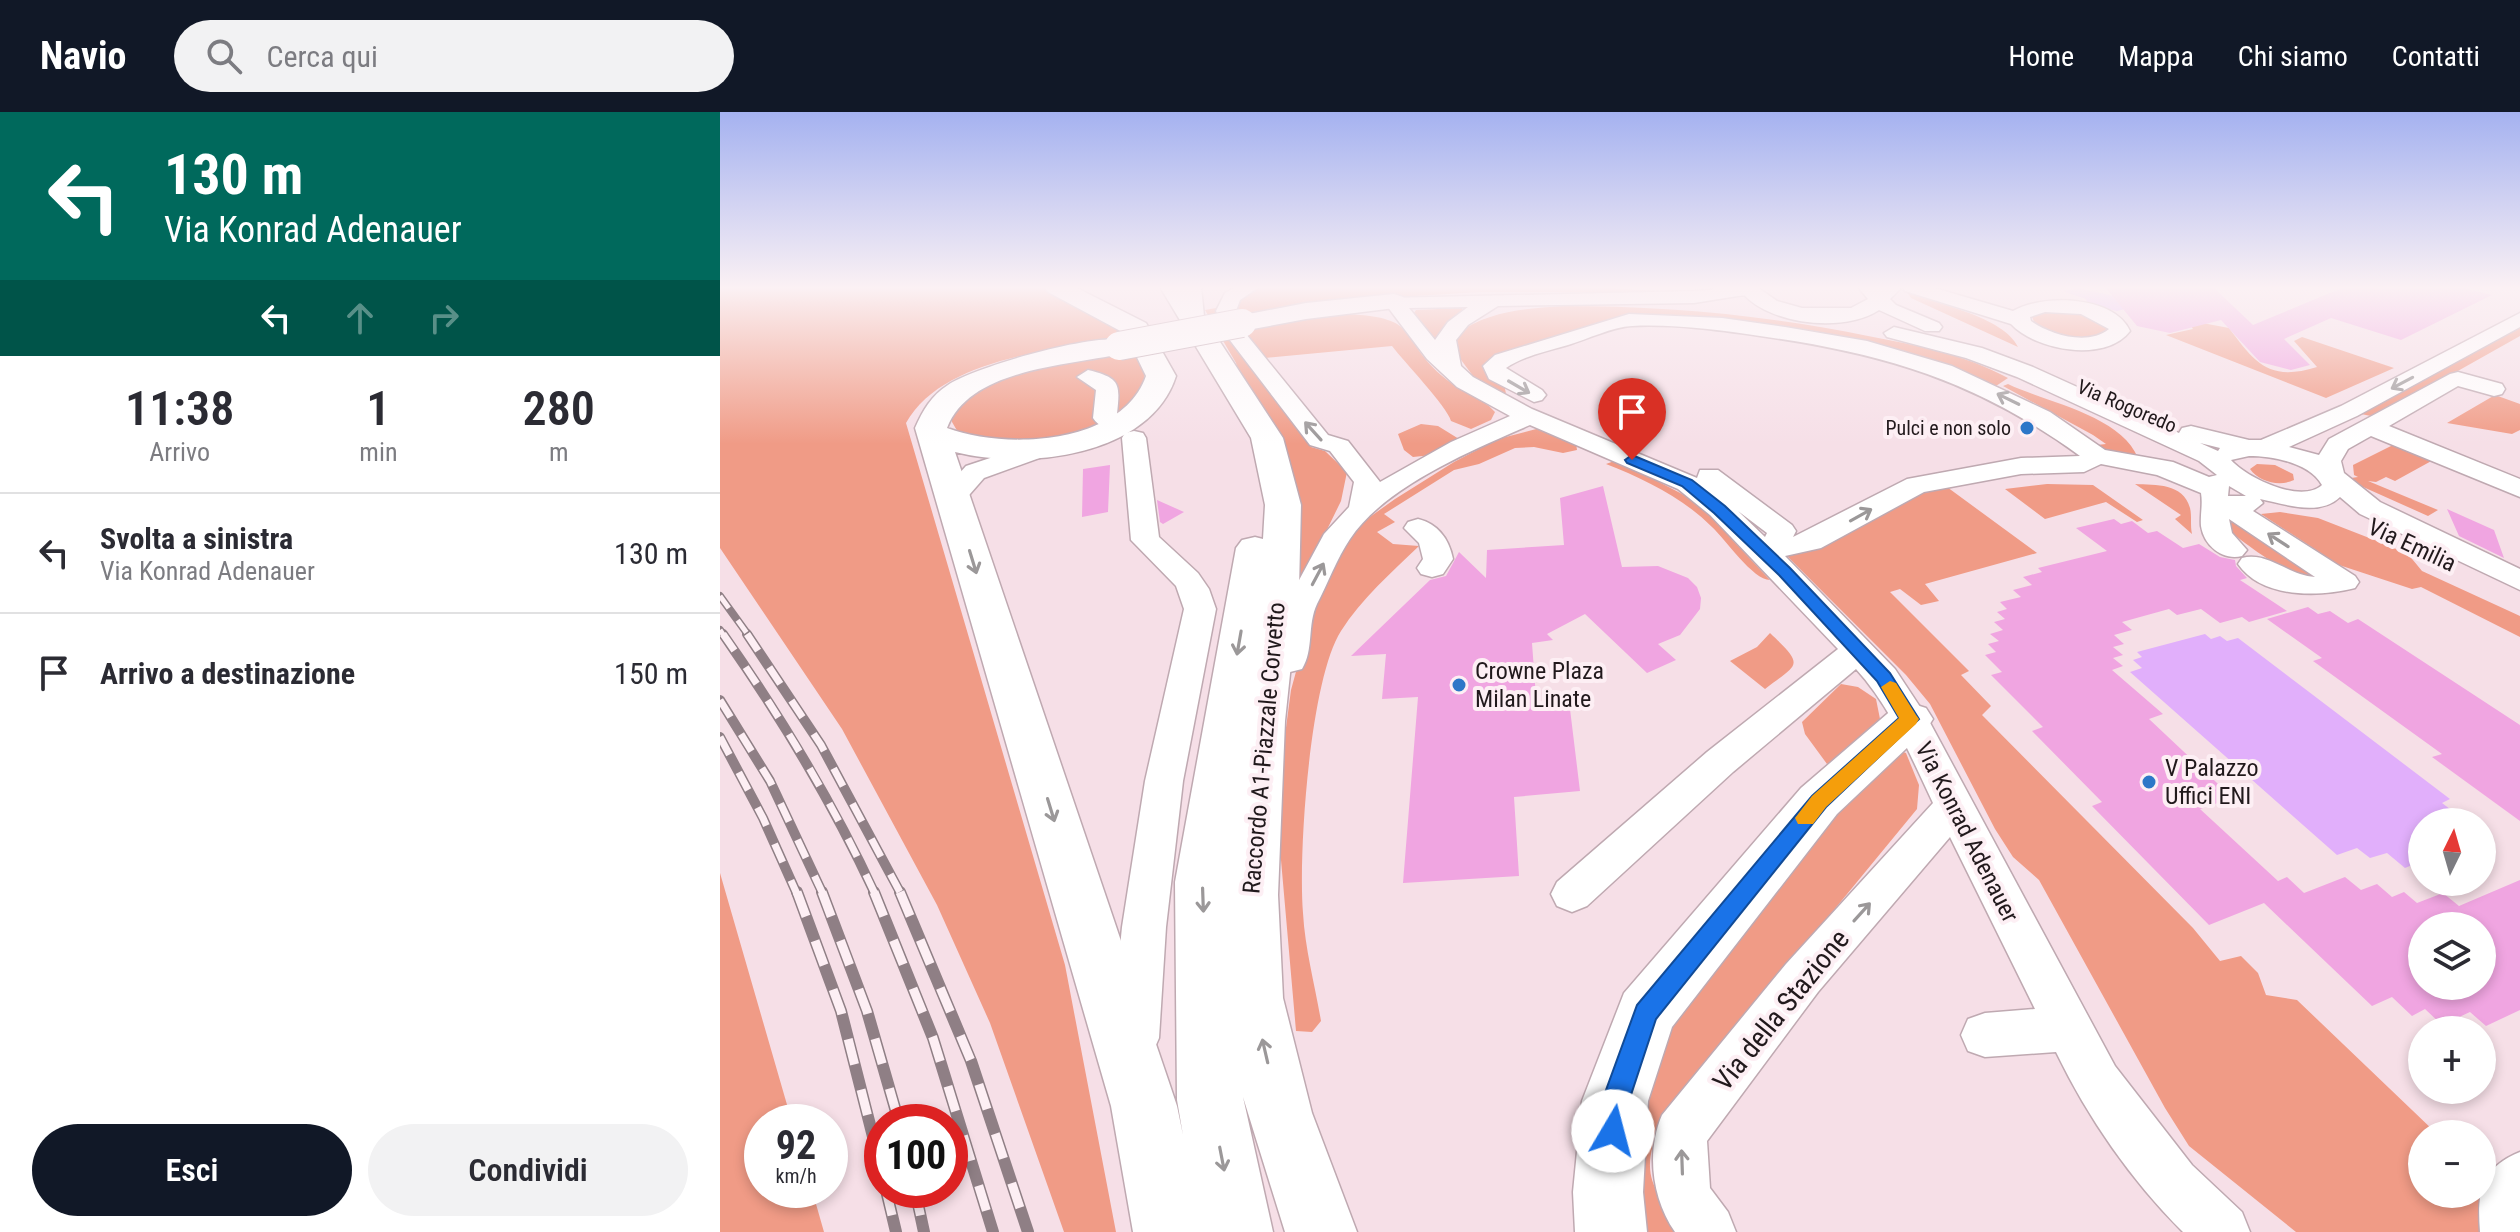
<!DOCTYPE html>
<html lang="it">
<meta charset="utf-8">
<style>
:root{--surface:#fff;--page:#f2f2f3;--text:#2b2b33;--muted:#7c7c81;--line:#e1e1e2;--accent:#111827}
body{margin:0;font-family:"Roboto Condensed",sans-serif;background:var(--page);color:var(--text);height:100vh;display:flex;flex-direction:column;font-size:30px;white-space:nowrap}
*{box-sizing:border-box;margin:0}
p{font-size:26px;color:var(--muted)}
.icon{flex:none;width:44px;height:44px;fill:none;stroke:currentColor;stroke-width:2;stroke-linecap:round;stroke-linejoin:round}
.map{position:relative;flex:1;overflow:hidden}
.panel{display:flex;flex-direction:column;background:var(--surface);width:720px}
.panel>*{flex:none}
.hud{background:#00695c;color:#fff;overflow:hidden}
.needle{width:52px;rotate:5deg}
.tools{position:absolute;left:1688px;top:696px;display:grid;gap:16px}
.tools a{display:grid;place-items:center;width:88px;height:88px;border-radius:50%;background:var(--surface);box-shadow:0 4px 12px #0003;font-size:40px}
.speed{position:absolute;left:24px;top:992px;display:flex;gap:16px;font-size:40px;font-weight:700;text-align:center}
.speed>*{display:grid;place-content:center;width:104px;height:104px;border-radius:50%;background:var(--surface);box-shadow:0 4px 12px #0003;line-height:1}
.speed small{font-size:20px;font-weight:400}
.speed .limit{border:12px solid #d22;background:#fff;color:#111}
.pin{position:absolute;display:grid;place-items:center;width:68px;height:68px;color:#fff;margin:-82px -34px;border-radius:50% 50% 50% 0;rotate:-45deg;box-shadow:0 0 8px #0007}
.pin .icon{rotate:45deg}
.me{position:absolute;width:88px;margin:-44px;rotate:8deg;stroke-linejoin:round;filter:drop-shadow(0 0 6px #0008)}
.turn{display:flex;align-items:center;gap:28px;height:168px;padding:0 32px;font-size:36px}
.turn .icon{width:104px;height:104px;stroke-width:2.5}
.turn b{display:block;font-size:56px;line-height:68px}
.lanes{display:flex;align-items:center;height:76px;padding:0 32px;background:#0003;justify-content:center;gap:40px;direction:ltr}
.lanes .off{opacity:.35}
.eta{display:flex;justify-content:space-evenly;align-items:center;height:136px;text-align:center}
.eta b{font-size:48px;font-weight:600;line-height:56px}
.cta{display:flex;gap:16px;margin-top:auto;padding:16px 32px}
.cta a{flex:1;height:92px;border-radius:48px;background:var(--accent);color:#fff;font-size:32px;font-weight:600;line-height:92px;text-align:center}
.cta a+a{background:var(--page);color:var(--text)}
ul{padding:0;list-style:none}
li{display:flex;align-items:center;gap:24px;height:120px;padding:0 32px;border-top:2px solid var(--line)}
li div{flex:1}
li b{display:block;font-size:30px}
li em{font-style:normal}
header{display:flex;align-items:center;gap:48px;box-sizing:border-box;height:112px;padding:0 40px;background:var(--accent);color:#fff}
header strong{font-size:38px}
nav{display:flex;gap:44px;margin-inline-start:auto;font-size:28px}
.search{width:560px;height:72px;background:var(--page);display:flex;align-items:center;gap:20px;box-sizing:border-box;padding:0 28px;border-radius:44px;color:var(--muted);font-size:30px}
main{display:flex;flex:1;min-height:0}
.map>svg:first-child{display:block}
.green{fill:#f09b86}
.water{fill:#e1affb}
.building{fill:#f0a5e1;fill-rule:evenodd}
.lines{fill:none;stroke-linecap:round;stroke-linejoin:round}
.minor-casing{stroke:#bfa9b1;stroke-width:3}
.highway-casing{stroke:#bfa9b1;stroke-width:3}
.minor{fill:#fff;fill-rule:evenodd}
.highway{fill:#fff;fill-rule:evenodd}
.rail-far2-casing{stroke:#8f7f85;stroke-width:8}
.rail-far1-casing{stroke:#8f7f85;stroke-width:10}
.rail-casing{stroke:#8f7f85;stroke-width:12}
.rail-far2{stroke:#fdeff4;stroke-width:5;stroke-dasharray:15;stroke-linecap:butt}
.rail-far1{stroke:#fdeff4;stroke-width:7;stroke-dasharray:20;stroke-linecap:butt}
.rail{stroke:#fdeff4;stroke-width:9;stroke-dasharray:26;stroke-linecap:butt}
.highway-bridge-casing{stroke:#bfa9b1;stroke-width:30;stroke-linecap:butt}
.highway-bridge{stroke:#fff;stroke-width:28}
.oneway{stroke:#9b9899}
.route{fill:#1a73e8;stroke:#114b97;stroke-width:2}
.slow{fill:#f59e0b}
.poi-dot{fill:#2d77c8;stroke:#fdeff4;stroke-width:3}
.labels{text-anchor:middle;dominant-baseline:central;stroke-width:8;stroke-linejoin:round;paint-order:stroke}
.far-street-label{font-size:20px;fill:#21191c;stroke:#fdeff4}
.far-poi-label{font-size:20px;fill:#21191c;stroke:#fdeff4;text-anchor:end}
.street-label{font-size:24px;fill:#21191c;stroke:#fdeff4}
.poi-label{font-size:24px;fill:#21191c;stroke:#fdeff4;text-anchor:start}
.near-street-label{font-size:28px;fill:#21191c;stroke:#fdeff4}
</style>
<header>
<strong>Navio</strong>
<div class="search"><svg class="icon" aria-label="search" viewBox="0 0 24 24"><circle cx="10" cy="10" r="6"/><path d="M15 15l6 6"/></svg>Cerca qui</div>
<nav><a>Home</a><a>Mappa</a><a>Chi siamo</a><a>Contatti</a></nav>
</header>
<main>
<section class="panel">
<div class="hud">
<div class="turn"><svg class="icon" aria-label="left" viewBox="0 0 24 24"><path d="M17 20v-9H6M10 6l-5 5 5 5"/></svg><div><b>130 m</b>Via Konrad Adenauer</div></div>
<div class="lanes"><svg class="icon" aria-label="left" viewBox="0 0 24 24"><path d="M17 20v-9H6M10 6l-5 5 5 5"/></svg><svg class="icon off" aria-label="ahead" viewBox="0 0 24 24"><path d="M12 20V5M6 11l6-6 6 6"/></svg><svg class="icon off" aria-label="right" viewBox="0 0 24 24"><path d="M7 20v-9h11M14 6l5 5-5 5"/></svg></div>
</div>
<div class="eta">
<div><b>11:38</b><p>Arrivo</p></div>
<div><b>1</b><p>min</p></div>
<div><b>280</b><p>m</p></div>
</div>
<ul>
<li><svg class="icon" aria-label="left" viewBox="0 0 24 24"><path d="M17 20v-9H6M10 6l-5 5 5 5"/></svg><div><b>Svolta a sinistra</b><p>Via Konrad Adenauer</p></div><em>130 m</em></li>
<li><svg class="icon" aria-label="arrive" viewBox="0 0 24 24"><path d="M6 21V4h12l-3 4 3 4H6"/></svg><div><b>Arrivo a destinazione</b></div><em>150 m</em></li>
</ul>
<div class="cta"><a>Esci</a><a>Condividi</a></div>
</section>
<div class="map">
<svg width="1800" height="1120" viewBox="0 0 1800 1120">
<rect width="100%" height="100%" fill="#f6dfe7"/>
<path class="green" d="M0 175H324L402 216 401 226C334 238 222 246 186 311L345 853 396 1120H344L270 911 217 793 122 617 0 436Z
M534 175H861L959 180H760L662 186 515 206 513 192 522 181Z
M1187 180C1217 192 1284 205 1298 235L1191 186Z
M842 194C945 194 1047 203 1148 224 1196 233 1244 242 1288 266L1276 274 1184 239 1138 227 1025 210 931 204 767 254 765 260 770 267 784 271 786 282 753 264 733 237 736 222C769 199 803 197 842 194Z
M496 196 507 221 591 335 605 339 627 360 621 389 577 479 516 251 485 198Z
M742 196V201L721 218 714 228 694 201 696 198Z
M1324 199 1359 200 1386 212 1388 217 1386 221C1359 229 1341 223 1316 214L1312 205Z
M628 202C702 206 678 225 721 263 736 276 754 284 769 294L775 300 771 308 751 317 731 309C727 294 684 250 672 234L545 246 520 217Z
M1477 210 1509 216C1535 251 1549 270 1597 255L1574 229 1582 225 1674 256 1606 286 1446 223 1473 217 1469 211Z
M1800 215V224L1656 305 1641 302Z
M417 239 423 246 425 277C379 325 303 342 239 322L232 310V296C284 254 352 250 417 239Z
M1288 272C1325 290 1401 303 1418 346L1388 339 1377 333 1386 332 1373 323 1283 274Z
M1775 283 1800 292V318L1792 322 1727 311Z
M701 312 718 314 739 327 712 343 693 345 684 338 678 322Z
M820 316 856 331 857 338 843 341 814 335 795 336 759 352 734 358 664 402 675 410 657 420 673 432 699 434C672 460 641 487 621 519 590 567 578 741 583 801 585 837 595 873 601 909L592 920 576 919 556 691 571 578 598 479 626 422 675 387 734 350 778 327Z
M1675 332 1715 347 1675 369 1666 365 1656 370 1648 369 1718 398 1708 404 1632 370 1631 366 1638 365 1634 363 1633 353Z
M897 348 964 383 989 403 1050 468C1033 468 1005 427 992 415 962 385 924 367 886 352Z
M1537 352 1555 353 1573 362 1574 368C1560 375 1539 370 1530 357Z
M1327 372 1373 373 1423 408 1417 410 1386 390 1325 407 1285 377Z
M1415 372C1436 373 1463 371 1470 396 1472 404 1470 413 1472 422L1455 407 1461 403Z
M1227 375 1317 441 1205 472 1219 489 1201 493 1180 477 1170 480 1249 559 1241 563 1271 594 1262 603 1473 816 1500 849 1521 844 1538 861 1546 883 1577 888 1715 1020 1717 1022H1702V1082H1762L1768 1120H1576L1469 1034 1445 996 1319 768 1293 745 1275 717 1210 592 1186 563 1067 444 1210 378Z
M1560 400 1598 406 1657 429 1688 442 1702 459 1800 504V525L1701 475 1692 477 1619 453 1541 402Z
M1507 403 1596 464C1574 471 1525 431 1507 417Z
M1050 521C1086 555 1078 551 1045 577L1010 549 1037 535Z
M1121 572 1138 575 1156 587 1160 607C1148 627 1129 643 1107 652L1085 622 1082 610Z
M1178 638 1186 641 1199 673 1197 697 942 1007C918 1066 932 1073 965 1120H908L937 910 1131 685Z
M0 761 72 1010H42V1078H92L104 1120H0Z"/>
<path class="water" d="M1358 176 1412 188 1417 194 1397 199 1368 193 1366 187 1342 179Z
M1485 522 1491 527 1500 524 1507 529 1518 526 1730 687 1722 691 1747 710H1702V749L1685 756 1667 741 1650 746 1637 736 1617 743 1410 560 1422 556 1413 548 1422 545 1417 540Z"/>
<path class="building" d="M1385 175H1493L1533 213 1624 175H1741L1772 183 1681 228 1611 206 1564 227 1590 253 1571 258 1540 250 1501 208 1450 221 1417 214Z
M390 353 388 400 362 405 363 357Z
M883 374 902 455 938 454 968 466 977 475 981 486 980 497 960 523 938 532 956 548 927 561 865 502 827 522 833 528 812 531 817 599 850 597 860 679 794 685 799 764 683 771 698 585 662 587 666 542 631 544 710 468 726 464 739 440 766 466 767 438 844 433 840 386Z
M437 388 464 400 443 412 440 410Z
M1727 397 1774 418 1784 446 1739 424Z
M1394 407 1401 412 1412 409 1428 421 1437 419 1463 436 1479 432 1500 445 1515 448 1516 454 1527 466 1520 468 1567 499 1529 510 1522 505 1500 511 1481 497 1457 503 1449 497 1402 510 1412 518 1394 523 1404 532 1393 535 1403 543 1393 546 1403 554 1392 558 1443 602 1429 607 1513 686 1480 697 1558 769 1567 765 1584 781 1625 765 1641 778 1657 772 1672 785 1684 780 1697 791 1723 781 1739 794 1800 768V898L1766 914 1750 900 1722 913 1705 897 1692 904 1672 885 1652 894 1544 791 1489 813 1372 694 1382 690 1312 619 1323 615 1271 563 1282 560 1265 543 1276 540 1268 532 1279 529 1270 522 1283 518 1274 510 1285 507 1277 500 1287 497 1280 490 1301 485 1293 478 1312 473 1303 465 1322 460 1318 456 1387 439 1356 416ZM1702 814H1762V874H1702Z
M1588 495 1598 502 1610 499 1628 511 1638 507 1800 613V709L1712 645 1722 642 1593 549 1602 546 1547 507Z"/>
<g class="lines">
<defs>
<path id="minor" d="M463 175H481L485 214 482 218H468L465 214Z
M516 175H539L520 188 516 199 526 222 608 323 628 329 660 370 731 330 790 304 737 275 707 247 664 190 667 186 974 179 1037 175 1057 189 1082 196H1131L1148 187 1138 175H1182L1170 187 1176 193 1219 211 1222 215 1219 219H1205L1159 198C1124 221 1053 213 1024 183L974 191 778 194 748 213 736 228 741 254 753 265 812 297 977 366 980 358H998L1072 413 1076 419 1073 425 1187 367 1301 346 1360 344C1257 269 1163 241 1040 224 999 218 954 212 912 214 892 215 868 227 848 233 828 239 803 244 786 256L822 278 826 283 822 288 814 290 769 267 763 254 775 243 909 202 1002 206 1065 215 1147 229 1232 254 1330 300 1385 338 1453 350 1489 365 1497 363 1479 349 1297 265 1246 246 1167 225 1164 221 1174 215 1262 236 1313 255 1459 321 1462 316 1471 314 1529 328H1541L1621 294 1800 201V215L1637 304 1569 335 1599 343 1609 327 1730 262 1738 260 1782 272 1785 277 1782 282 1774 284 1738 274 1669 314 1800 367V385L1651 324 1628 337 1621 349 1624 361 1660 390 1800 457V478L1640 402 1620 385C1600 405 1564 392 1540 387L1543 391 1533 399 1635 464 1639 470 1635 476C1599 485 1542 487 1518 452L1522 446C1548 439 1569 464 1595 465L1509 407 1512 421 1527 438 1522 444C1503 449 1484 434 1481 414 1480 403 1483 393 1481 381L1437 363 1381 352 1364 360 1301 362 1204 380 1101 436 1065 444 1175 557 1208 607 1395 954 1472 1053 1522 1100 1530 1120H1463C1411 1068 1368 1006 1336 940L1265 945 1248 939 1241 923 1248 907 1265 901 1315 897 1230 725 1098 880 987 1029 990 1076 1008 1100 1016 1120H955C932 1087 926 1040 942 1003L1066 852 1213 691C1191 645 1171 595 1136 557L1013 660 867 794 852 800 837 794 831 782 837 770 987 640 1118 537 990 403 958 377 810 313C753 338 665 374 630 427 617 446 608 471 597 492 587 513 594 538 582 557L570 560 558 557 553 549 558 507 604 422 629 395 634 370 610 339 590 333 509 227 496 199 505 181ZM748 195 728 210 715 228 689 196ZM1480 331 1500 336 1498 339ZM1529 344C1553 344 1590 351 1602 373 1581 392 1527 366 1511 348ZM1509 374 1526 384H1508ZM1018 399 1047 421 1045 425Z
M1183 175H1211L1293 199C1322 182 1394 183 1410 219 1386 251 1316 239 1291 212L1185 179ZM1325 200 1361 202 1389 217C1368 234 1331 223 1311 209L1310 205Z
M368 258C401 266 400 272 397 302L411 312 408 317C396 320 380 317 373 306L376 278 357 265Z
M414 319 423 321 426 326 439 425 478 461 489 477 496 497 463 669 446 815 439 926 432 942 415 949 398 942 391 926 402 815 425 669 464 497 456 474 411 428 402 326 405 321Z
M327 327 336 330 340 335 336 340 264 366 243 390H223L219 384 246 354Z
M698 407C718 412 729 427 733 447L723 462 712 465 701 462 697 456 703 447 699 431 684 416 688 410Z
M1800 1040V1120H1760C1757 1082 1760 1056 1800 1040Z"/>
<path id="highway" d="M325 175H355L426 211 456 264C430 345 305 358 235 340L457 994 463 1023 457 988 455 770 516 436 522 428 535 425 543 427 545 393 531 326 440 175H464L563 326 581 393 579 477 565 609 558 783 563 886 592 1001 637 1120H565L523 985 553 1120H413L391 994 195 316C203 298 211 284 228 273 254 255 385 217 410 230L406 222 328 180ZM412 235 426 264C402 333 285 338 227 316 251 254 353 254 409 240Z
M992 175H1039L1040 176 1037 181C1023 185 1009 184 995 180Z
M674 182 683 185 687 190 683 195 586 207 522 219 513 217 509 211 513 205 586 191Z
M1190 591 1206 596 1213 607 1206 618 1117 702 952 915 928 989 923 1080 927 1120H855L853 1080 862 989 904 881 1081 676 1174 596Z"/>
</defs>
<use href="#minor" class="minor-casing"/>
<use href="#highway" class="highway-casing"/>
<use href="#minor" class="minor"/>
<use href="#highway" class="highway"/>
<defs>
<path id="rail-far2" d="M0 484 29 524
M0 518 4 524"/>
<path id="rail-far1" d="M3 522C61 605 112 689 155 782
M27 522 101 633 181 782
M0 588 50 669 103 782
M0 625 43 706 77 782"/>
<path id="rail" d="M77 780 121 899 162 1060
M102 780 147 899 179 1010
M154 780 213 926 273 1120
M180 780 251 949 308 1120
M166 1078 176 1120
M195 1078 204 1120"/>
</defs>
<use href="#rail-far2" class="rail-far2-casing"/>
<use href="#rail-far1" class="rail-far1-casing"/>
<use href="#rail" class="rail-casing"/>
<use href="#rail-far2" class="rail-far2"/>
<use href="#rail-far1" class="rail-far1"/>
<use href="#rail" class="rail"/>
<defs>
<path id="highway-bridge" d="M399 234 522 211"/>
</defs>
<use href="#highway-bridge" class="highway-bridge-casing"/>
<use href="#highway-bridge" class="highway-bridge"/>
</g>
<defs><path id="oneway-shaft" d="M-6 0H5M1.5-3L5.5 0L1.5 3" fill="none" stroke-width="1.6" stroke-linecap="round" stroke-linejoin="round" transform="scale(2)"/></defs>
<g class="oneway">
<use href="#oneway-shaft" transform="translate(1682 271) rotate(152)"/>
<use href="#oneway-shaft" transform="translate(799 275) rotate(30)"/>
<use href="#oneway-shaft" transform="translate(1288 287) rotate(-154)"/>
<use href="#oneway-shaft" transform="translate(593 319) rotate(-132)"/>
<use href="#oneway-shaft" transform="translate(1141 403) rotate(-29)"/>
<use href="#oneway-shaft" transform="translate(1558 428) rotate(-147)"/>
<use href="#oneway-shaft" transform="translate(253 450) rotate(73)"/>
<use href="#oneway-shaft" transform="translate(598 462) rotate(-62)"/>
<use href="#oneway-shaft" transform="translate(519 531) rotate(100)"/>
<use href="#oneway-shaft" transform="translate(331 698) rotate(73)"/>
<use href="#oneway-shaft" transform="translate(483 788) rotate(88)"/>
<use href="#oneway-shaft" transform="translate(1142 800) rotate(-48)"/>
<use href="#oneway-shaft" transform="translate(545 939) rotate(-103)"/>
<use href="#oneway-shaft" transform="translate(502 1047) rotate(79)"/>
<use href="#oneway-shaft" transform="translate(962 1050) rotate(-92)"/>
</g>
<linearGradient id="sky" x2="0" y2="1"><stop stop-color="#a5b2f0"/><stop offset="0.53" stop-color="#fbf1f4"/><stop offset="1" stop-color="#fbf1f4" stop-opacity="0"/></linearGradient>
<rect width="1800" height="332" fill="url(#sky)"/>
<path class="route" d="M912 343 972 368 1005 394 1070 456 1170 561 1199 607 1106 695 936 907 909 989 907 1019 903 1029 893 1033 883 1029 879 1019 882 989 917 893 1092 684 1179 606 1157 569 1059 463 994 401 962 374 907 351 905 348Z"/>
<path class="slow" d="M1170 569 1176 571 1196 603 1199 607 1196 612 1106 695 1093 712H1078L1075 706 1092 684 1179 606 1161 575Z"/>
<g class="poi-dot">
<circle cx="1307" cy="316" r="8"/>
<circle cx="739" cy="573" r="8"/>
<circle cx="1429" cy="670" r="8"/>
</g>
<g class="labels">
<g class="far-street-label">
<text transform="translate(1407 294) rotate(23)">Via Rogoredo</text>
</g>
<g class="far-poi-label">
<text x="1291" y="316">Pulci e non solo</text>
</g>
<g class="street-label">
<text transform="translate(1692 433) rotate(25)">Via Emilia</text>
<text transform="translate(544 636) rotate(-85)">Raccordo A1-Piazzale Corvetto</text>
<text transform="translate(1247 720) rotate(63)">Via Konrad Adenauer</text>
</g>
<g class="poi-label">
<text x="755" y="559">Crowne Plaza<tspan x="755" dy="28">Milan Linate</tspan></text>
<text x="1445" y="656">V Palazzo<tspan x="1445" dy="28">Uffici ENI</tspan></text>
</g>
<g class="near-street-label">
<text transform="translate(1061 898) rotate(-51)">Via della Stazione</text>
</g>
</g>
</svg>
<div class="tools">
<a><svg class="needle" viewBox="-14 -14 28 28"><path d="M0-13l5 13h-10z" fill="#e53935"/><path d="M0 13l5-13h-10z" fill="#7c7c81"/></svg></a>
<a><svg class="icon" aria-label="layers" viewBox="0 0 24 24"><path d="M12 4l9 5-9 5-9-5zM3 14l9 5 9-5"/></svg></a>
<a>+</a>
<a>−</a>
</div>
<div class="speed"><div>92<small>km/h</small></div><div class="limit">100</div></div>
<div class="pin" style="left:912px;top:348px;background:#d93025"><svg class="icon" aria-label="arrive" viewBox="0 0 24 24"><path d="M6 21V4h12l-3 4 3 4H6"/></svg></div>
<svg class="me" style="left:893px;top:1019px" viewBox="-20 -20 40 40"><circle r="19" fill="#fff"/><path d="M0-13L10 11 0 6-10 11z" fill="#1a73e8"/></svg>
</div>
</main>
